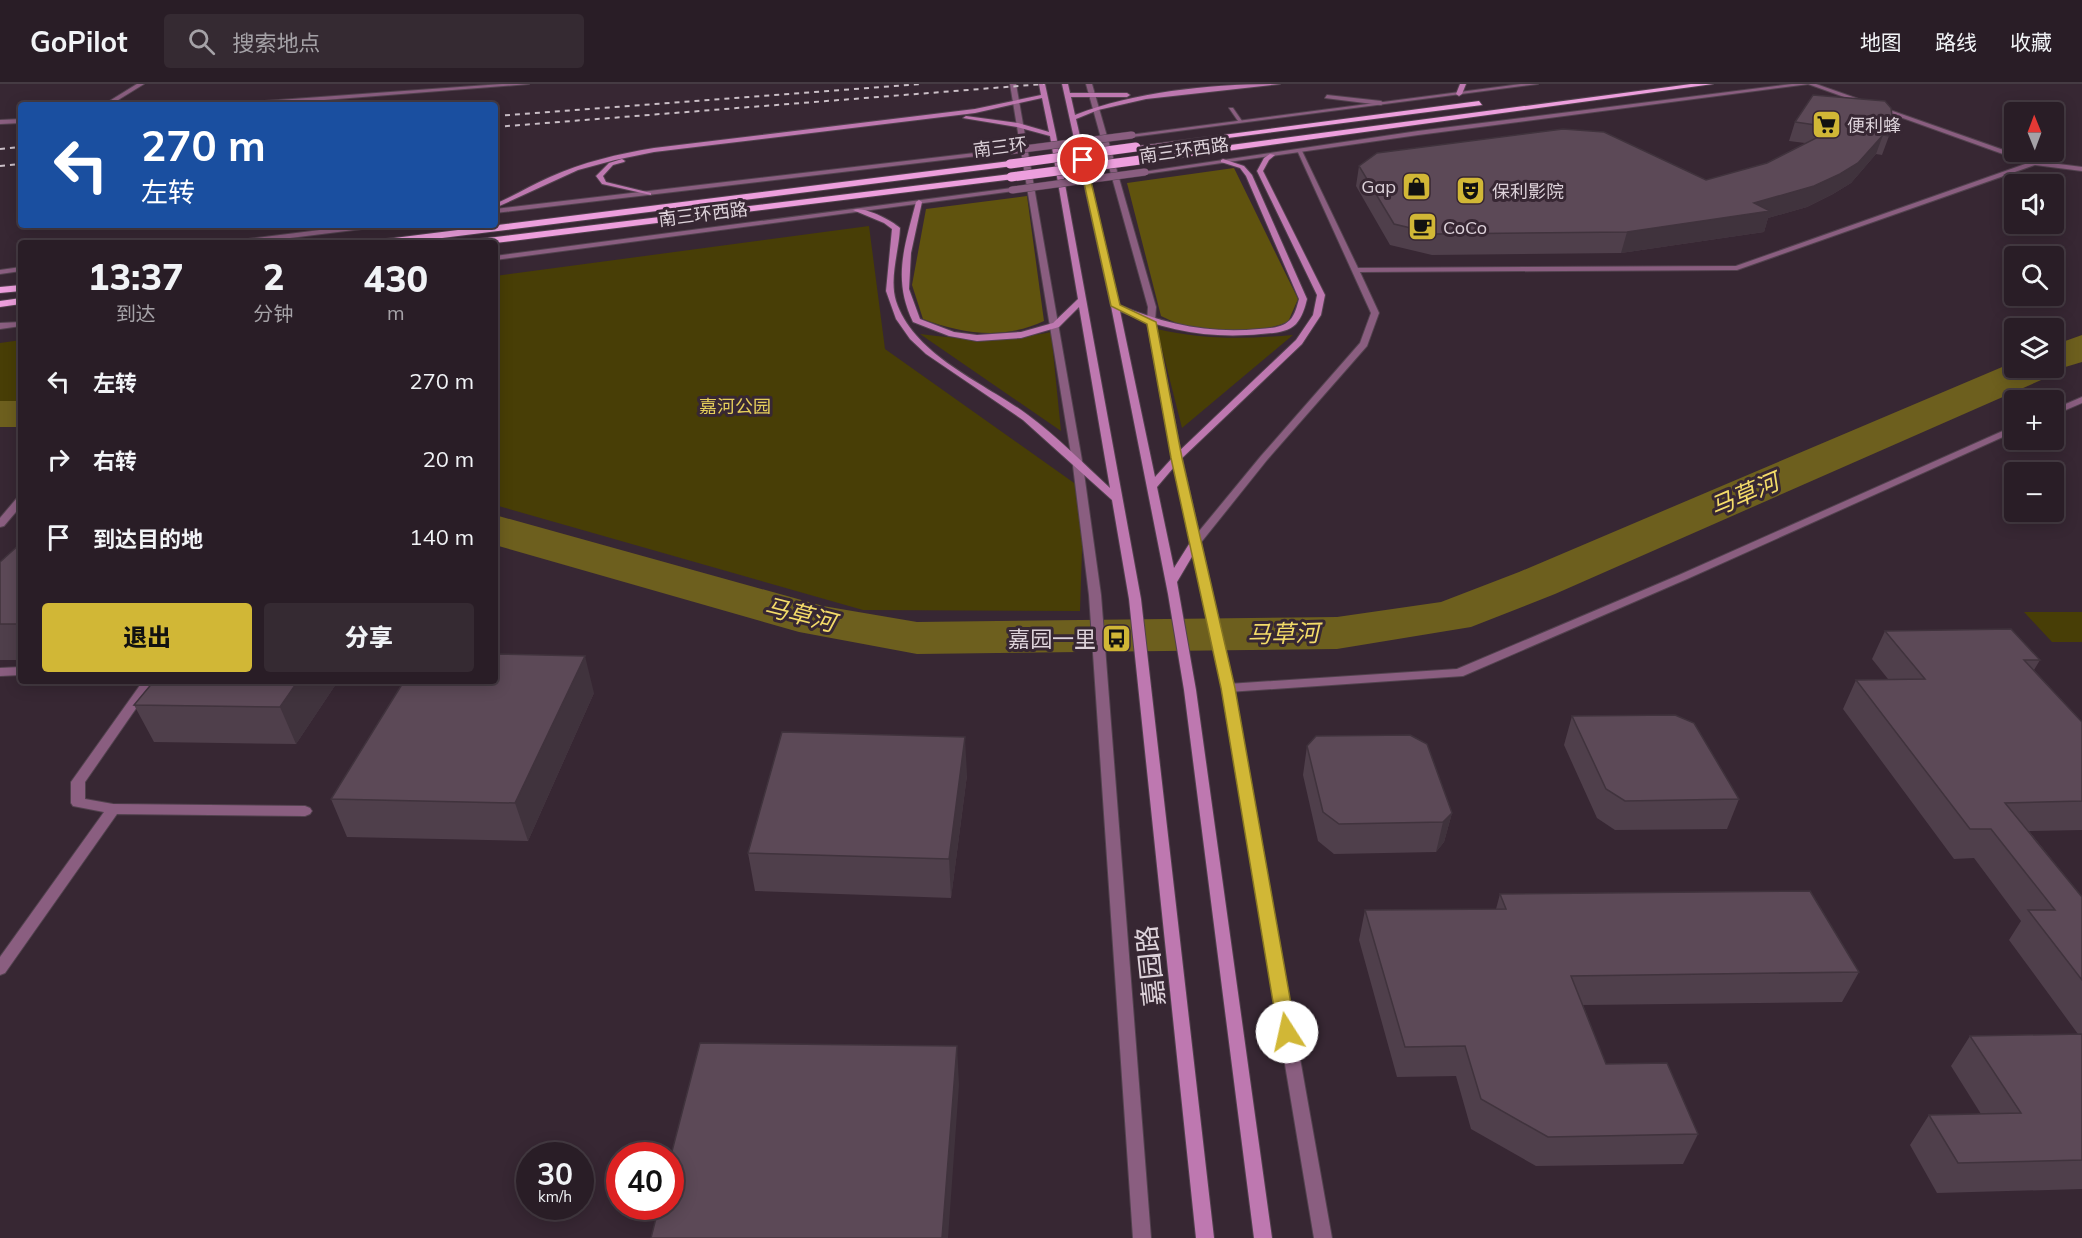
<!DOCTYPE html>
<html lang="zh">
<meta charset="utf-8">
<style>
:root{--surface:#291d26;--page:#352a32;--text:#f1f3f6;--muted:#a5a2a7;--line:#453b43;--accent:#d1b736}
body{margin:0;font-family:Mulish,"Noto Sans SC",sans-serif;background:var(--page);color:var(--text);height:100vh;display:flex;flex-direction:column;font-size:22px;white-space:nowrap}
*{box-sizing:border-box;margin:0}
p{font-size:20px;color:var(--muted)}
.icon{flex:none;width:33px;height:33px;fill:none;stroke:currentColor;stroke-width:2;stroke-linecap:round;stroke-linejoin:round}
.map{position:relative;flex:1;overflow:hidden}
.panel{position:absolute;left:18px;top:156px;width:480px;height:444px;display:flex;flex-direction:column;background:var(--surface);border-radius:6px;box-shadow:0 3px 15px #0003,0 0 0 2px var(--line)}
.panel>*{flex:none}
.hud{position:absolute;left:18px;top:18px;width:480px;height:126px;border-radius:6px;box-shadow:0 3px 15px #0003,0 0 0 2px var(--line);background:#1a4fa0;color:#fff;overflow:hidden}
.needle{width:39px;rotate:359deg}
.fabs{position:absolute;left:2004px;top:18px;display:grid;gap:12px}
.fabs a{display:grid;place-items:center;width:60px;height:60px;border-radius:6px;background:var(--surface);box-shadow:0 3px 15px #0003,0 0 0 2px var(--line);font-size:30px}
.speed{position:absolute;left:516px;top:1058px;display:flex;gap:12px;font-size:30px;font-weight:700;text-align:center}
.speed>*{display:grid;place-content:center;width:78px;height:78px;border-radius:50%;background:var(--surface);box-shadow:0 3px 15px #0003,0 0 0 2px var(--line);line-height:1}
.speed small{font-size:15px;font-weight:400}
.speed .limit{border:9px solid #d22;background:#fff;color:#111}
.pin{position:absolute;display:grid;place-items:center;width:51px;height:51px;color:#fff;margin:-26px;border:3px solid #fff;border-radius:50%;box-shadow:0 2px 6px #0007}
.me{position:absolute;width:66px;margin:-33px;rotate:350deg;stroke-linejoin:round;filter:drop-shadow(0 0 4px #0008)}
.turn{display:flex;align-items:center;gap:21px;height:126px;padding:0 24px;font-size:27px}
.turn .icon{width:78px;height:78px;stroke-width:2.5}
.turn b{display:block;font-size:42px;line-height:51px}
.eta{display:flex;justify-content:space-evenly;align-items:center;height:102px;text-align:center}
.eta b{font-size:36px;font-weight:800;line-height:42px}
.primary-button{display:flex;gap:12px;margin-top:auto;padding:12px 24px}
.primary-button a{flex:1;height:69px;border-radius:6px;background:var(--accent);color:#111;font-size:24px;font-weight:800;line-height:69px;text-align:center}
.primary-button a+a{background:var(--page);color:var(--text)}
ul{padding:0;list-style:none}
li{display:flex;align-items:center;gap:18px;height:78px;padding:0 24px}
li div{flex:1}
li b{display:block;font-size:22px}
li em{font-style:normal}
header{display:flex;align-items:center;gap:36px;box-sizing:border-box;height:84px;padding:0 30px;background:var(--surface);border-bottom:2px solid var(--line)}
header strong{font-size:28px}
nav{display:flex;gap:33px;margin-inline-start:auto;font-size:21px}
.search{width:420px;height:54px;background:var(--page);display:flex;align-items:center;gap:15px;box-sizing:border-box;padding:0 21px;border-radius:6px;color:var(--muted);font-size:22px}
.map>svg:first-child{display:block}
.green{fill:#483e06}
.forest{fill:#60530e}
.lines{fill:none;stroke-linecap:round;stroke-linejoin:round}
.river{fill:#6d5f1e;fill-rule:evenodd}
.service-casing{stroke:#52424e;stroke-width:2}
.minor-casing{stroke:#52424e;stroke-width:2}
.tertiary-casing{stroke:#52424e;stroke-width:2}
.secondary-casing{stroke:#52424e;stroke-width:2}
.trunk-casing{stroke:#52424e;stroke-width:2}
.service{fill:#8a5e80;fill-rule:evenodd}
.minor{fill:#8a5e80;fill-rule:evenodd}
.tertiary{fill:#8a5e80;fill-rule:evenodd}
.secondary{fill:#be78b0;fill-rule:evenodd}
.trunk{fill:#ed9fdd;fill-rule:evenodd}
.rail{stroke:#cabfc7;stroke-width:2;stroke-dasharray:5 5;stroke-linecap:butt}
.tertiary-bridge-casing{stroke:#52424e;stroke-width:8;stroke-linecap:butt}
.trunk-bridge-casing{stroke:#52424e;stroke-width:10;stroke-linecap:butt}
.tertiary-bridge{stroke:#8a5e80;stroke-width:7}
.trunk-bridge{stroke:#ed9fdd;stroke-width:9}
.wall{fill:#4f3f4b}
.shaded-wall{fill:#40333d}
.building{fill:#5c4957;stroke:#40333d;stroke-width:1.5}
.route{fill:#d1b736;stroke:#887723;stroke-width:1.5}
.labels{text-anchor:middle;dominant-baseline:central;stroke-width:6;stroke-linejoin:round;paint-order:stroke}
.far-poi-label{font-size:18px;fill:#ddd2da;stroke:#372733;text-anchor:start}
.far-street-label{font-size:18px;fill:#ddd2da;stroke:#372733}
.far-park-label{font-size:18px;fill:#e5ce5b;stroke:#372733}
.poi-label{font-size:22px;fill:#ddd2da;stroke:#372733;text-anchor:end}
.water-label{font-size:24px;font-style:italic;fill:#f4dc69;stroke:#372733}
.near-street-label{font-size:27px;fill:#ddd2da;stroke:#372733}
</style>
<header>
<strong>GoPilot</strong>
<div class="search"><svg class="icon" aria-label="search" viewBox="0 0 24 24"><circle cx="10" cy="10" r="6"/><path d="M15 15l6 6"/></svg>搜索地点</div>
<nav><a>地图</a><a>路线</a><a>收藏</a></nav>
</header>
<div class="map">
<svg width="2082" height="1154" viewBox="0 0 2082 1154">
<rect width="100%" height="100%" fill="#372733"/>
<path class="green" d="M869 142 885 265 1084 406 1080 527 863 526 495 421V192Z
M1157 245C1203 256 1246 255 1293 251L1182 344Z
M1051 248 1061 347 920 250C966 256 1006 257 1051 248Z
M21 256V320H0V259Z
M2024 528H2082V558H2052Z"/>
<path class="forest" d="M1234 84 1298 215 1288 238C1247 253 1199 252 1161 232L1127 99Z
M1027 112 1044 237C1004 256 962 250 923 235L912 201 926 125Z"/>
<g class="lines">
<path class="river" d="M2082 251V278L2052 287 2048 293 1555 510 1471 543 1337 565 917 570 799 548 495 461V431L823 522 917 538 1337 533 1441 518 1519 488 2014 278V284H2054V261Z
M0 317H21V343H0Z"/>
<defs>
<path id="service" d="M1327 11 1381 17 1384 19 1381 21 1325 14Z
M1229 24H1233L1242 37H1238Z
M2082 313V319L2054 331V325Z
M2014 342V348L1687 495 1463 592 1228 608 1222 604 1228 600 1457 585 1679 491Z
M21 583V591L0 592V584Z
M143 597H155L85 698V715L113 720 305 722 310 724 312 727 310 730 305 732 117 730 5 889 0 891V873L104 728 73 722 71 719V698Z"/>
<path id="minor" d="M1808 0H1816L2035 77 2082 83V87L2035 81 1737 186 1360 188 1379 229 1367 262 1267 376 1199 461H1191L1190 459 1191 457 1261 372 1360 259 1371 229 1297 66 1302 67 1358 184 1736 182 2028 79Z
M21 413V422L4 442 0 443V434L17 414Z"/>
<path id="tertiary" d="M137 0H144L110 21H103Z
M502 0H529L260 21H232L235 19Z
M1010 0H1016L1083 382 1101 511 1151 1154H1133L1089 511 1073 382Z
M1086 0H1092L1156 223 1155 238 1182 374 1234 604 1332 1154H1314L1222 604 1172 374 1147 238 1148 223Z
M1521 0H1538L1132 53 1129 51Z
M1792 0H1809L1418 51 1145 90 1142 88 1418 47Z
M21 35V39L0 40V36Z
M1009 65 1012 67 1011 68 495 129V125Z
M1012 104 1014 105V107L495 176V172Z
M360 141H382L378 143 250 159H228L232 157Z
M21 183V187L0 190V186Z
M21 238V242L0 245V239Z"/>
<path id="secondary" d="M1039 0H1045L1056 51 1141 515 1214 1154H1196L1129 515 1112 416 1023 336 926 270 910 255 896 235 886 207 892 145 884 139 853 126C864 122 891 136 900 144 899 167 889 194 896 217 914 272 985 299 1028 331 1058 353 1083 379 1110 404L1079 223 1059 243 1021 254 977 257 949 252 913 238C892 195 905 161 916 118L919 116 922 118 911 169 909 205 920 235 954 248 977 251 1021 248 1053 239 1078 215 1050 52 1017 43 963 34 966 32 1018 39 1049 48 1042 14 975 29 654 68 615 76 578 86 495 124V120C514 112 531 101 550 93 583 78 618 70 654 64L975 25 1041 11Z
M1062 0H1068L1070 9H1127L1130 11 1127 13H1071L1075 31C1137 7 1213 0 1280 0L1146 15 1098 26 1076 35 1119 221C1165 240 1209 250 1259 245 1270 244 1282 244 1290 236 1295 231 1297 222 1299 215L1246 92 1240 84 1221 78V76L1223 75 1244 82 1252 91 1307 215C1305 224 1302 233 1296 240 1287 249 1272 249 1261 250 1211 255 1166 247 1120 227L1155 393 1174 372 1296 256 1313 231 1317 211 1257 87 1264 74 1270 70 1275 71 1269 76 1263 87 1325 211 1321 231 1302 260 1180 376 1157 403 1174 484 1191 457H1199L1200 459 1177 498 1196 606 1272 1154H1254L1184 606 1168 510 1111 222Z
M1460 0H1466L1462 10 1459 12 1456 10Z
M622 75 625 77 624 78 613 81 603 92 606 98 651 109V111L602 100 596 92 609 79Z"/>
<path id="trunk" d="M1691 0H1713L1140 79 1136 76 1140 73Z
M1479 17 1482 21 1136 66 1132 63Z
M1010 77 1013 78V82L402 159H373L378 156Z
M1011 90 1016 93 1014 95 495 159H466L471 156Z
M21 201V207L0 209V203Z
M21 214V220L0 223V217Z"/>
</defs>
<use href="#service" class="service-casing"/>
<use href="#minor" class="minor-casing"/>
<use href="#tertiary" class="tertiary-casing"/>
<use href="#secondary" class="secondary-casing"/>
<use href="#trunk" class="trunk-casing"/>
<use href="#service" class="service"/>
<use href="#minor" class="minor"/>
<use href="#tertiary" class="tertiary"/>
<use href="#secondary" class="secondary"/>
<use href="#trunk" class="trunk"/>
<path class="rail" d="M495 32 922 0
M495 43 1044 0
M0 65 21 63
M0 82 21 80"/>
<defs>
<path id="tertiary-bridge" d="M1009 67 1132 51
M1012 106 1145 88"/>
<path id="trunk-bridge" d="M1010 80 1136 63
M1011 93 1140 76"/>
</defs>
<use href="#tertiary-bridge" class="tertiary-bridge-casing"/>
<use href="#trunk-bridge" class="trunk-bridge-casing"/>
<use href="#tertiary-bridge" class="tertiary-bridge"/>
<use href="#trunk-bridge" class="trunk-bridge"/>
</g>
<path class="wall" d="M1795 38 1889 52 1882 71 1876 70 1851 99 1833 110 1807 123 1768 134 1764 148 1621 169 1432 171 1390 161 1356 102 1359 82 1706 96 1767 79 1805 59 1789 57Z
M21 459V576H0V478Z
M1885 547 2040 576 2034 586 2082 638V746L2029 747 2082 813V1105L1937 1109 1910 1061 1929 1031 1981 1030 1951 982 1970 952 2078 950 2009 856 2021 837 1974 774 1954 775 1843 625 1856 596 1888 595 1872 575Z
M338 597 296 660 154 658 134 621Z
M594 609 528 757 347 753 331 715Z
M1572 632 1739 715 1727 745 1615 746 1597 734 1564 661Z
M1307 662 1452 729 1444 758 1436 768 1334 770 1318 757 1303 691Z
M967 691 951 814 755 807 748 769Z
M1500 810 1859 888 1842 918 1583 921 1606 980 1698 1050 1683 1080 1536 1082 1471 1045 1456 992 1397 993 1359 856 1365 826 1496 825Z"/>
<path class="shaded-wall" d="M1883 51 1876 70 1851 99 1833 110 1807 123 1768 134 1764 148 1621 169 1627 148 1754 119Z
M585 572 594 609 528 757 515 719Z
M298 597H338L296 660 280 623Z
M965 653 967 691 951 814 949 775Z
M1452 729 1444 758 1436 768 1443 738Z
M957 962 959 1001 948 1154H942Z"/>
<path class="building" d="M1813 11 1885 17 1891 24 1893 38 1889 52 1883 51 1858 79 1840 90 1814 102 1754 119 1770 127 1627 148 1436 150 1394 140 1359 82 1377 69 1563 45 1604 48 1706 96 1767 79 1836 44 1795 38Z
M21 459V540H0V478Z
M2011 545 2040 576H2024L2082 638V717L2005 719 2082 813V896L2028 826H2055L1991 745H1970L1856 596 1925 595 1885 547Z
M495 570 585 572 515 719 331 715 404 597H495Z
M154 597H298L280 623 134 621Z
M1675 631 1694 639 1739 715 1625 717 1606 705 1572 632Z
M782 648 965 653 949 775 748 769Z
M1410 651 1427 660 1452 729 1443 738 1339 740 1323 728 1307 662 1316 652Z
M1810 807 1859 888 1571 892 1606 980 1667 979 1698 1050 1548 1053 1481 1015 1465 962 1405 963 1365 826 1506 825 1500 810Z
M2082 950V1076L1958 1079 1929 1031 2021 1029 1970 952Z
M700 959 957 962 942 1154H651L659 1122H670V1075Z"/>
<path class="route" d="M1083 74 1086 76 1120 221 1156 238 1182 374 1235 604 1296 948 1294 953 1287 955 1281 953 1278 948 1221 604 1171 374 1147 240 1111 222 1079 76Z"/>
<defs>
<symbol id="supermarket-square" viewBox="-11 -11 22 22"><rect x="-9" y="-9" width="18" height="18" rx="4" fill="#d1b736" stroke="#372733"/><path d="M-6-5.5h2.5l.6 2H6L4.5 2H-2.5L-4.4-4H-6ZM-1.5 3.2a1.3 1.3 0 1 0 .1 0ZM3 3.2a1.3 1.3 0 1 0 .1 0Z" fill="#111"/></symbol>
<symbol id="shop-square" viewBox="-11 -11 22 22"><rect x="-9" y="-9" width="18" height="18" rx="4" fill="#d1b736" stroke="#372733"/><path d="M-5-2.5h2.3a2.7 3.5 0 0 1 5.4 0H5L5.5 6h-11ZM-1.5-2.5h3a1.5 2.3 0 0 0-3 0Z" fill="#111"/></symbol>
<symbol id="theatre-square" viewBox="-11 -11 22 22"><rect x="-9" y="-9" width="18" height="18" rx="4" fill="#d1b736" stroke="#372733"/><path d="M-5-5.5Q0-4 5-5.5V0Q5 5 0 6Q-5 5-5 0ZM-3.3-2.5H-1v1.5H-3.3ZM1-2.5H3.3v1.5H1ZM-2.8 1Q0 5.5 2.8 1Z" fill="#111"/></symbol>
<symbol id="cafe-square" viewBox="-11 -11 22 22"><rect x="-9" y="-9" width="18" height="18" rx="4" fill="#d1b736" stroke="#372733"/><path d="M-5.5-4.5H6V0H3Q3 3.5 0 3.5H-2.5Q-5.5 3.5-5.5 0ZM3-3.2v2h1.7v-2ZM-6 4.5H4V6H-6Z" fill="#111"/></symbol>
<symbol id="bus-square" viewBox="-11 -11 22 22"><rect x="-9" y="-9" width="18" height="18" rx="4" fill="#d1b736" stroke="#372733"/><path d="M-5-6H5V4H4V6H2V4H-2V6H-4V4H-5ZM-3.5-4V0h7V-4ZM-3.5 1.2v1.5H-2V1.2ZM2 1.2v1.5H3.5V1.2Z" fill="#111"/></symbol>
</defs>
<g fill-rule="evenodd">
<use href="#supermarket-square" x="1810" y="24" width="33" height="33"/>
<use href="#shop-square" x="1400" y="86" width="33" height="33"/>
<use href="#theatre-square" x="1454" y="90" width="33" height="33"/>
<use href="#cafe-square" x="1406" y="126" width="33" height="33"/>
<use href="#bus-square" x="1100" y="538" width="33" height="33"/>
</g>
<g class="labels">
<g class="far-poi-label">
<text x="1847" y="41">便利蜂</text>
<text x="1396" y="102" text-anchor="end">Gap</text>
<text x="1492" y="107">保利影院</text>
<text x="1443" y="143">CoCo</text>
</g>
<g class="far-street-label">
<text transform="translate(1000 63) rotate(-7)">南三环</text>
<text transform="translate(1184 66) rotate(-8)">南三环西路</text>
<text transform="translate(703 130) rotate(-7)">南三环西路</text>
</g>
<g class="far-park-label">
<text x="735" y="322">嘉河公园</text>
</g>
<g class="poi-label">
<text x="1096" y="555">嘉园一里</text>
</g>
<g class="water-label">
<text transform="translate(1744 410) rotate(-23)">马草河</text>
<text transform="translate(800 530) rotate(14)">马草河</text>
<text transform="translate(1283 549) rotate(-1)">马草河</text>
</g>
<g class="near-street-label">
<text transform="translate(1150 882) rotate(-96)">嘉园路</text>
</g>
</g>
</svg>
<div class="fabs">
<a><svg class="needle" viewBox="-14 -14 28 28"><path d="M0-13l5 13h-10z" fill="#e53935"/><path d="M0 13l5-13h-10z" fill="#a5a2a7"/></svg></a>
<a><svg class="icon" aria-label="sound" viewBox="0 0 24 24"><path d="M4 9h4l5-4v14l-5-4H4zM17 9q2 3 0 6"/></svg></a>
<a><svg class="icon" aria-label="search" viewBox="0 0 24 24"><circle cx="10" cy="10" r="6"/><path d="M15 15l6 6"/></svg></a>
<a><svg class="icon" aria-label="layers" viewBox="0 0 24 24"><path d="M12 4l9 5-9 5-9-5zM3 14l9 5 9-5"/></svg></a>
<a>+</a>
<a>−</a>
</div>
<div class="speed"><div>30<small>km/h</small></div><div class="limit">40</div></div>
<div class="pin" style="left:1083px;top:76px;background:#d93025"><svg class="icon" aria-label="arrive" viewBox="0 0 24 24"><path d="M6 21V4h12l-3 4 3 4H6"/></svg></div>
<svg class="me" style="left:1287px;top:948px" viewBox="-20 -20 40 40"><circle r="19" fill="#fff"/><path d="M0-13L10 11 0 6-10 11z" fill="#d1b736"/></svg>
<div class="hud">
<div class="turn"><svg class="icon" aria-label="left" viewBox="0 0 24 24"><path d="M17 20v-9H6M10 6l-5 5 5 5"/></svg><div><b>270 m</b>左转</div></div>
</div>
<section class="panel">
<div class="eta">
<div><b>13:37</b><p>到达</p></div>
<div><b>2</b><p>分钟</p></div>
<div><b>430</b><p>m</p></div>
</div>
<ul>
<li><svg class="icon" aria-label="left" viewBox="0 0 24 24"><path d="M17 20v-9H6M10 6l-5 5 5 5"/></svg><div><b>左转</b></div><em>270 m</em></li>
<li><svg class="icon" aria-label="right" viewBox="0 0 24 24"><path d="M7 20v-9h11M14 6l5 5-5 5"/></svg><div><b>右转</b></div><em>20 m</em></li>
<li><svg class="icon" aria-label="arrive" viewBox="0 0 24 24"><path d="M6 21V4h12l-3 4 3 4H6"/></svg><div><b>到达目的地</b></div><em>140 m</em></li>
</ul>
<div class="primary-button"><a>退出</a><a>分享</a></div>
</section>
</div>
